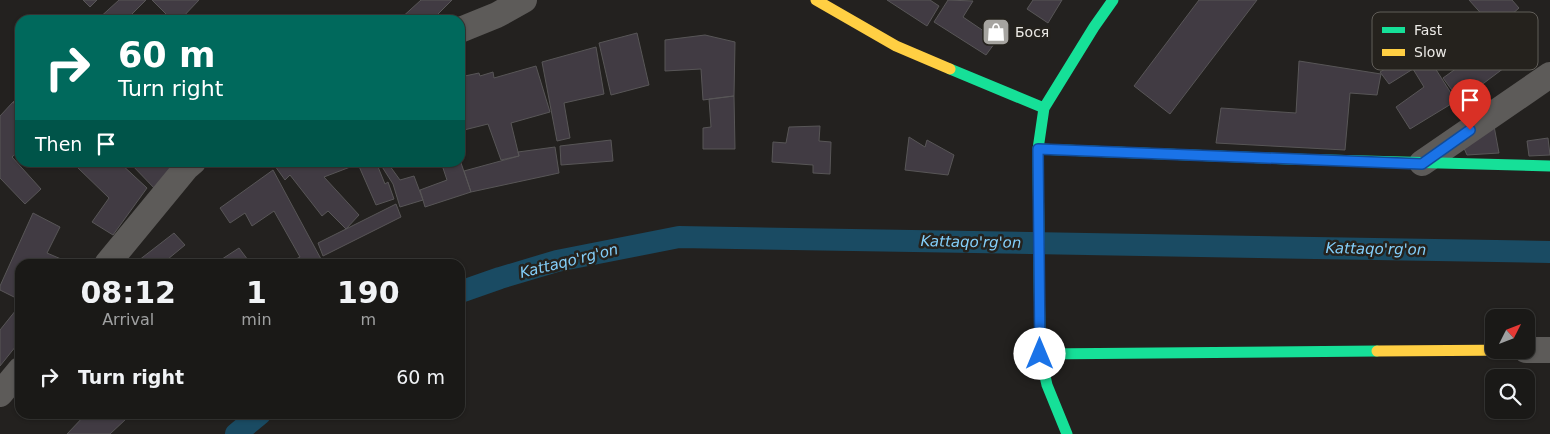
<!DOCTYPE html>
<meta charset="utf-8">
<style>
:root{--surface:#1a1917;--page:#272624;--text:#f1f3f6;--muted:#9fa0a1;--line:#383836}
body{margin:0;font-family:"DejaVu Sans",sans-serif;background:var(--page);color:var(--text);height:100vh;display:flex;flex-direction:column;font-size:19px;white-space:nowrap}
*{box-sizing:border-box;margin:0}
p{font-size:16px;color:var(--muted)}
.icon{flex:none;width:28px;height:28px;fill:none;stroke:currentColor;stroke-width:2;stroke-linecap:round;stroke-linejoin:round}
.map{position:relative;flex:1;overflow:hidden}
.details{position:absolute;left:15px;top:259px;width:450px;height:160px;display:flex;flex-direction:column;background:var(--surface);border-radius:15px;box-shadow:0 1px 4px #0004,0 0 0 1px var(--line)}
.details>*{flex:none}
.guide{position:absolute;left:15px;top:15px;width:450px;height:152px;border-radius:15px;box-shadow:0 1px 4px #0004,0 0 0 1px var(--line);background:#00695c;color:#fff;overflow:hidden}
.needle{width:32px;rotate:48deg}
.fabs{position:absolute;left:1485px;top:309px;display:grid;gap:10px}
.fabs a{display:grid;place-items:center;width:50px;height:50px;border-radius:10px;background:var(--surface);box-shadow:0 1px 4px #0004,0 0 0 1px var(--line);font-size:25px}
.pin{position:absolute;display:grid;place-items:center;width:42px;height:42px;color:#fff;margin:-51px -21px;border-radius:50% 50% 50% 0;rotate:-45deg;box-shadow:0 0 5px #0007}
.pin .icon{rotate:45deg}
.me{position:absolute;width:55px;margin:-28px;rotate:0deg;stroke-linejoin:round;filter:drop-shadow(0 0 4px #0008)}
.turn{display:flex;align-items:center;gap:18px;height:105px;padding:0 20px;font-size:22px}
.turn .icon{width:65px;height:65px;stroke-width:2.5}
.turn b{display:block;font-size:35px;line-height:42px}
.then{display:flex;align-items:center;height:48px;padding:0 20px;background:#0003;gap:10px;font-size:19px}
.eta{display:flex;justify-content:space-evenly;align-items:center;height:85px;text-align:center}
.eta b{font-size:30px;font-weight:700;line-height:35px}
ul{padding:0;list-style:none}
li{display:flex;align-items:center;gap:15px;height:65px;padding:0 20px}
li div{flex:1}
li b{display:block;font-size:19px}
li em{font-style:normal}
.map>svg:first-child{display:block}
.lines{fill:none;stroke-linecap:round;stroke-linejoin:round}
.canal{stroke:#1a4b63;stroke-width:22}
.building{fill:#413b43;stroke:#585657}
.street{stroke:#5d5b59;stroke-width:26}
.fast{stroke:#16e098;stroke-width:11}
.slow{stroke:#ffcf43;stroke-width:11}
.route-casing{stroke:#114b97;stroke-width:12}
.route{stroke:#1a73e8;stroke-width:9}
.labels{text-anchor:middle;dominant-baseline:central;stroke-width:5;stroke-linejoin:round;paint-order:stroke}
.poi-label{font-size:14px;fill:#eceae6;stroke:#25221d;text-anchor:start}
.water-label{font-size:15px;font-style:italic;fill:#84cffa;stroke:#25221d}
.key{fill:#25221d;stroke:#615e59;stroke-width:1}
.key-label{font-size:14px;fill:#eceae6}
</style>
<div class="map">
<svg width="1550" height="434" viewBox="0 0 1550 434">
<rect width="100%" height="100%" fill="#23211f"/>
<g class="lines">
<path class="canal" d="M460 292 500 278 557 261 679 237 1550 252
M236 434 260 414"/>
</g>
<path class="building" d="M83 0H97L90 7Z
M119 0H146L126 20H97Z
M152 0H199L180 20H172Z
M421 0H452L432 20H399Z
M887 0H930L939 6 927 26Z
M948 0 973 1 963 17 997 40 986 55 934 22Z
M1033 0H1062L1048 23 1027 9Z
M1199 0H1257L1170 114 1134 86Z
M1469 0H1512L1519 8 1495 29Z
M637 33 649 85 611 95 599 43Z
M705 35 735 42 734 96 703 100 701 69 665 71V40Z
M1500 37 1516 59 1460 101 1443 78Z
M596 47 604 94 564 103 570 138 557 141 542 62Z
M1407 56 1413 69 1389 84 1380 72Z
M1428 57 1456 101 1410 129 1396 107 1424 87 1413 69Z
M1299 61 1381 74 1377 95 1350 93 1345 150 1216 143 1221 108 1296 113Z
M536 66 550 112 511 123 519 156 501 160 488 124 460 131V77L479 73 480 76 493 72 494 78Z
M20 96V110L13 102Z
M734 96 735 149H703V128L711 127 709 99Z
M13 102 20 110V150L12 157 41 189 25 204 0 178V116Z
M820 126 819 141 831 142 830 174 813 173V165L772 162 773 142 786 143 789 127Z
M1494 126 1499 153 1467 155 1463 146Z
M909 137 925 147 927 140 954 155 948 175 905 170Z
M1548 138 1550 155 1529 156 1527 141Z
M611 140 613 161 561 165 560 146Z
M555 147 559 173 471 192 464 171 519 156 518 152Z
M460 160 471 192 425 207 420 190 447 180 441 162H460Z
M80 162H119L147 188 113 235 92 222 109 198 76 166Z
M129 162H183L156 190Z
M281 162H376L385 184 388 182 394 199 376 205 358 164 324 177 359 215 346 229 328 211 322 216 290 175 285 180 275 166Z
M387 162 400 180 414 176 423 200 400 207 393 184 379 162Z
M273 170 321 259 313 264H286L300 257 274 211 252 226 245 213 230 223 220 208Z
M396 204 401 217 323 256 318 243Z
M33 213 60 227 47 253 68 262 67 264H20V300L0 290V286Z
M174 233 185 245 162 264H134Z
M239 248 251 264H216V263Z
M20 305V341L0 366V330Z
M86 414H121L126 419 110 434H67Z"/>
<g class="lines">
<path class="street" d="M460 30 497 15 524 0
M1422 163 1550 75
M107 264 186 168 193 162
M1526 350H1550
M0 394 20 370"/>
<path class="fast" d="M950 69 1044 108
M1038 149 1289 159 1550 166
M1040 354 1377 351
M1067 434 1047 385 1040 354 1038 149 1044 108 1094 27 1113 0"/>
<path class="slow" d="M816 0 896 46 950 69
M1377 351 1520 350"/>
</g>
<g class="lines">
<defs>
<path id="route" d="M1040 354 1038 149 1422 164 1470 130"/>
</defs>
<use href="#route" class="route-casing"/>
<use href="#route" class="route"/>
</g>
<defs>
<symbol id="shop-square" viewBox="-11 -11 22 22"><rect x="-9" y="-9" width="18" height="18" rx="4" fill="#a6a4a0" stroke="#25221d"/><path d="M-5-2.5h2.3a2.7 3.5 0 0 1 5.4 0H5L5.5 6h-11ZM-1.5-2.5h3a1.5 2.3 0 0 0-3 0Z" fill="#fff"/></symbol>
</defs>
<g fill-rule="evenodd">
<use href="#shop-square" x="980" y="16" width="32" height="32"/>
</g>
<g class="labels">
<g class="poi-label">
<text x="1015" y="32">Бося</text>
</g>
<g class="water-label">
<text transform="translate(971 242) rotate(1)">Kattaqo'rg'on</text>
<text transform="translate(1376 249) rotate(1)">Kattaqo'rg'on</text>
<text transform="translate(569 261) rotate(-14)">Kattaqo'rg'on</text>
</g>
</g>
<rect x="1372" y="12" width="166" height="58" rx="8" class="key"/>
<rect x="1382" y="27" width="23" height="6" fill="#16e098"/>
<rect x="1382" y="49" width="23" height="7" fill="#ffcf43"/>
<g class="key-label">
<text x="1414" y="35">Fast</text>
<text x="1414" y="57">Slow</text>
</g>
</svg>
<div class="fabs">
<a><svg class="needle" viewBox="-14 -14 28 28"><path d="M0-13l5 13h-10z" fill="#e53935"/><path d="M0 13l5-13h-10z" fill="#9fa0a1"/></svg></a>
<a><svg class="icon" aria-label="search" viewBox="0 0 24 24"><circle cx="10" cy="10" r="6"/><path d="M15 15l6 6"/></svg></a>
</div>
<div class="pin" style="left:1470px;top:130px;background:#d93025"><svg class="icon" aria-label="arrive" viewBox="0 0 24 24"><path d="M6 21V4h12l-3 4 3 4H6"/></svg></div>
<svg class="me" style="left:1040px;top:354px" viewBox="-20 -20 40 40"><circle r="19" fill="#fff"/><path d="M0-13L10 11 0 6-10 11z" fill="#1a73e8"/></svg>
<div class="guide">
<div class="turn"><svg class="icon" aria-label="right" viewBox="0 0 24 24"><path d="M7 20v-9h11M14 6l5 5-5 5"/></svg><div><b>60 m</b>Turn right</div></div>
<div class="then">Then<svg class="icon" aria-label="arrive" viewBox="0 0 24 24"><path d="M6 21V4h12l-3 4 3 4H6"/></svg></div>
</div>
<section class="details">
<div class="eta">
<div><b>08:12</b><p>Arrival</p></div>
<div><b>1</b><p>min</p></div>
<div><b>190</b><p>m</p></div>
</div>
<ul>
<li><svg class="icon" aria-label="right" viewBox="0 0 24 24"><path d="M7 20v-9h11M14 6l5 5-5 5"/></svg><div><b>Turn right</b></div><em>60 m</em></li>
</ul>
</section>
</div>
